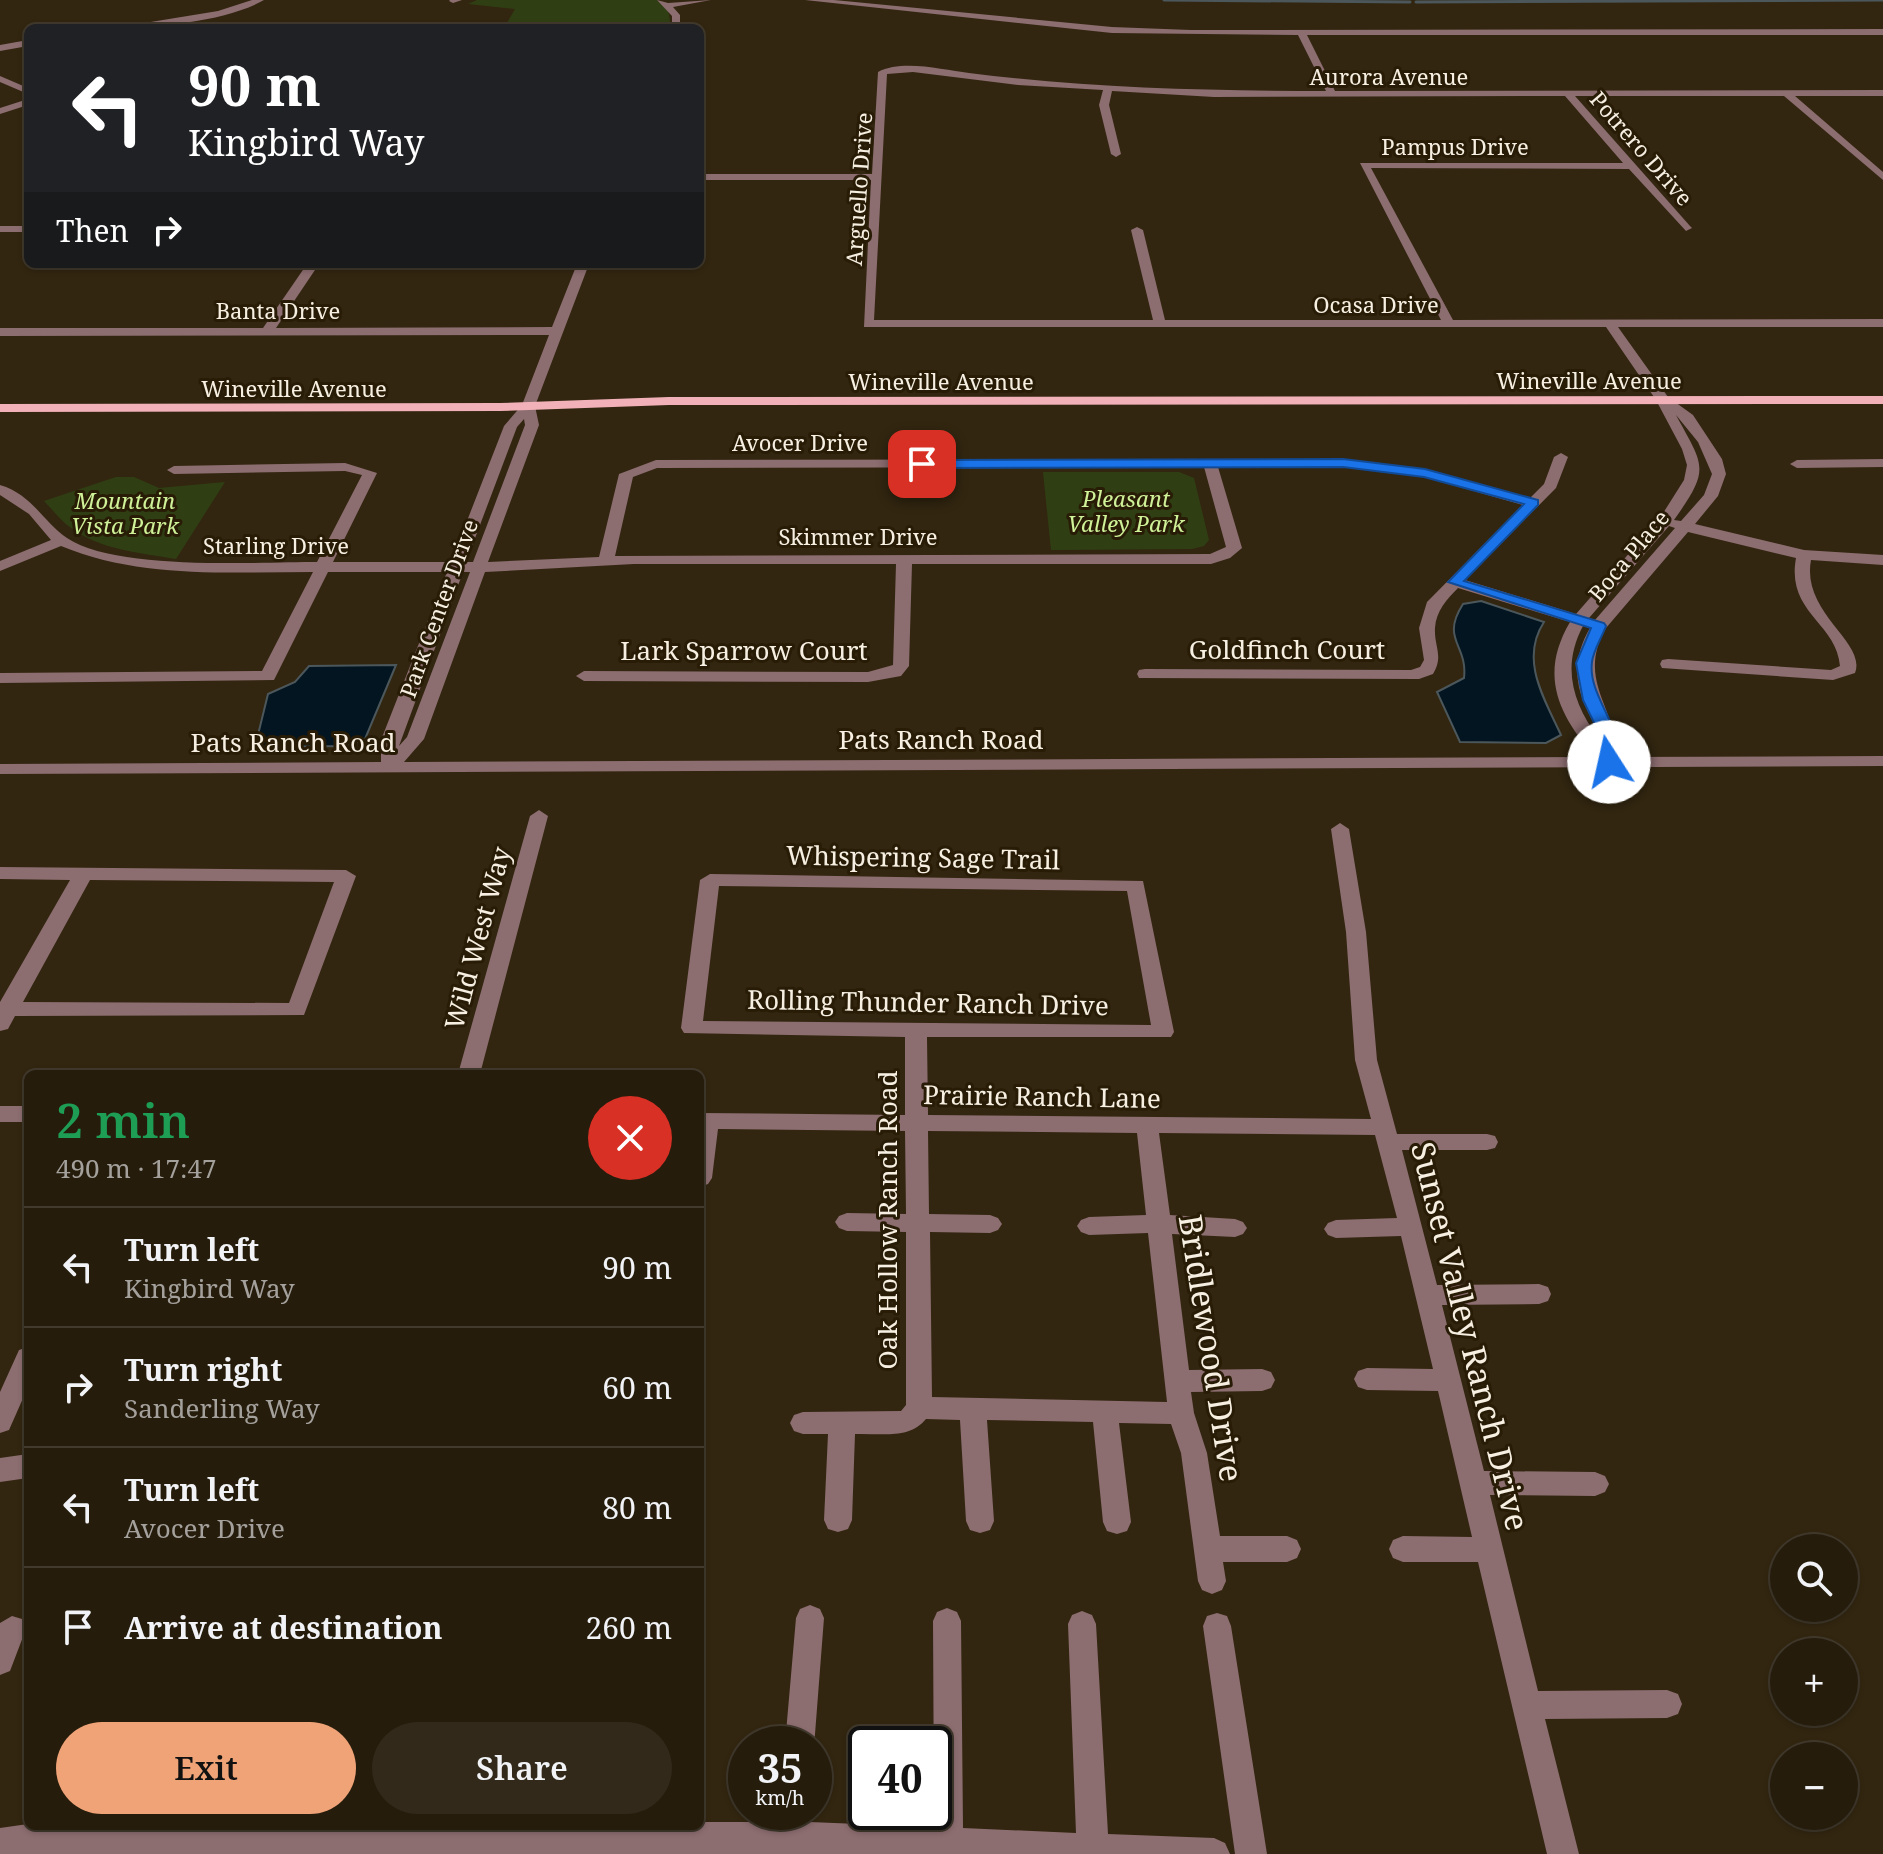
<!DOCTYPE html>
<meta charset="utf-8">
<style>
:root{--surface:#261c0c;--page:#32291a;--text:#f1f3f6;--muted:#a4a19d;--line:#423a2d;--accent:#efa377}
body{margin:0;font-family:"Noto Serif",serif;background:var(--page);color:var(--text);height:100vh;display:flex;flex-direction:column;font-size:30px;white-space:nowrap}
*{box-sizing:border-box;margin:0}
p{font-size:26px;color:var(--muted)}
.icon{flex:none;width:44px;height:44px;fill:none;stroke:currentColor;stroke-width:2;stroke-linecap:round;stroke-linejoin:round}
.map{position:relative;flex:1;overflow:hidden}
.details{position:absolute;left:24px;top:1070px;width:680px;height:760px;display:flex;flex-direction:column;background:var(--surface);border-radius:12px;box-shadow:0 2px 6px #0004,0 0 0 2px var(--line)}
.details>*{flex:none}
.guide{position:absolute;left:24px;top:24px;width:680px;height:244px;border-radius:12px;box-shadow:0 2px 6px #0004,0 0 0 2px var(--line);background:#202124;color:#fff;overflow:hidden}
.tools{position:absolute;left:1770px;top:1534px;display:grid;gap:16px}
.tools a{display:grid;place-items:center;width:88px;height:88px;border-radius:50%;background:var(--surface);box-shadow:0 2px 6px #0004,0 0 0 2px var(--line);font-size:40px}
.speed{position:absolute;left:728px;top:1726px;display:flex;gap:16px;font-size:40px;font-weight:700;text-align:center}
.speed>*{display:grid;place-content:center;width:104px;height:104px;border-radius:50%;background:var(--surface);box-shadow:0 2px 6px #0004,0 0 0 2px var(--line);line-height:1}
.speed small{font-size:20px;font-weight:400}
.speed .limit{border:4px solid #111;border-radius:12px;background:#fff;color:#111}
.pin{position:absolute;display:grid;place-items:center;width:68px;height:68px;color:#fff;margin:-34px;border-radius:16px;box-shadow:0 4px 12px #0006}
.me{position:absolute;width:88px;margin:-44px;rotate:350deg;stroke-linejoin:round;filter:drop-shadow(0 0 6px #0008)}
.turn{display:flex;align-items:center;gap:28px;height:168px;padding:0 32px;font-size:36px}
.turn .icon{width:104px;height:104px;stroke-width:2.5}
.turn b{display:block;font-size:56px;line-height:68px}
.then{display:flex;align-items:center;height:76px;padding:0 32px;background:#0003;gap:16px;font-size:30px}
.round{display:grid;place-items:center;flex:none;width:84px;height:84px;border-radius:42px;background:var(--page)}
.headline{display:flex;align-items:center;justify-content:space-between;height:136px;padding:0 32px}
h1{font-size:48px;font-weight:600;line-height:60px;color:#1e9e55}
.button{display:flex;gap:16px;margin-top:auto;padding:16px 32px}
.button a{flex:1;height:92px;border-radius:48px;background:var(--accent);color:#111;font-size:32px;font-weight:600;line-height:92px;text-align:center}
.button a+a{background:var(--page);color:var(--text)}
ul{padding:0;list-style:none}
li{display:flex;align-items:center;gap:24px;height:120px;padding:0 32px;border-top:2px solid var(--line)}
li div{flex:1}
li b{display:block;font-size:30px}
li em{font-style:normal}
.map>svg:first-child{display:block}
.green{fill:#303f13}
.water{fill:#021521;stroke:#4c575b;stroke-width:2}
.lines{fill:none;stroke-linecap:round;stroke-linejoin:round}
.stream{stroke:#4c575b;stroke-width:3}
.minor{fill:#8c6d70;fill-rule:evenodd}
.major{fill:#f2b1b9;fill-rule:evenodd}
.route{fill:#1a73e8;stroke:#114b97;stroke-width:2}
.labels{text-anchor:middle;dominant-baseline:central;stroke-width:6;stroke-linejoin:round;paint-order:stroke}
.far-street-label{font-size:22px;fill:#f7f0e2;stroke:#281c06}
.far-park-label{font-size:22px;font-style:italic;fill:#cff198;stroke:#281c06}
.street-label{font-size:26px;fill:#f7f0e2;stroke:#281c06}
.near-street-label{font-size:32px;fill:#f7f0e2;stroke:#281c06}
</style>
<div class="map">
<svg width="1883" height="1854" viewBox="0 0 1883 1854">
<rect width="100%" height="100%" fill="#322610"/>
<path class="green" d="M477 0H657L668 9 670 21 668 28H504L515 9 468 4Z
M1043 472H1179L1194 478 1209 540 1204 546 1192 549 1051 550Z
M116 477H134L159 488 225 482 176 559C141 553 101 550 71 528 61 521 53 510 44 501Z"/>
<path class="water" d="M1481 601 1544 622C1519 660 1545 700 1561 735L1546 743 1460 742 1437 692 1464 678C1468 644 1440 640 1463 604Z
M396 665 365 739 347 746 255 747 268 694 295 682 309 666Z"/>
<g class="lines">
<path class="stream" d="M1164 0 1410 2
M1416 2 1883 0"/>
<path class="minor" d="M252 0H264C228 21 156 28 114 28L218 11Z
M462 0 453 3 449 1 450 0Z
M657 0 668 3 711 0 673 7 680 15V28H672V16Z
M805 0H834L1112 27 1191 30 1883 29V35H1307L1335 91 1883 90V96H1795L1883 172V180L1784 96H1575L1690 226 1692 228 1686 231 1629 169 1371 168 1453 320 1883 319V327H1618L1668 397 1693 415 1722 459 1726 474 1718 496 1695 524 1804 550 1883 555V565L1811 560C1801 613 1867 642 1855 673L1833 680 1662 668 1660 664 1662 660 1668 659 1831 670 1840 666C1836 622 1786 613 1796 558L1688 532 1606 628C1576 680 1616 707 1618 757L1883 756V766L0 774V764L381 762V740L447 572H328L274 680 0 683V673L262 671 313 572C229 572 140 579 61 546L0 571V561L51 540 29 514 0 495V485C33 495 43 522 67 538 116 571 257 562 317 562L362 475 345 471 174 474 167 470 174 466 345 463 377 473 333 562H451L504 426 522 405 549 335 0 336V328H263L307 264H319L276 328 552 327 577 264H589L535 406 539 425 488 562 599 557 619 474 656 460 1343 459 1425 469 1530 498 1544 484 1554 457 1561 453 1568 457 1556 488 1465 580 1576 614 1660 518 1684 480 1687 465 1682 449 1656 400 1606 327H864L871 180H700V174H872L878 72C903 59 943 70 969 73 1087 88 1207 91 1326 91L1298 35 1112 33ZM913 72 1018 85 1103 90 1099 105 1111 154 1116 157 1121 154 1109 105 1112 91 1214 97 1565 96 1623 163H1360L1441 320H1165L1143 230 1137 227 1131 230 1153 320H874L887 74ZM1676 415 1698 442 1712 474 1704 495 1681 521 1674 520C1711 468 1704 467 1676 415ZM524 419 525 425 473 562H466L517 427ZM1204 467 1226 547 1210 554 615 556 633 477 657 468ZM1218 467H1343L1424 477 1523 505 1427 602 1419 628 1424 660 1420 667 1411 670 1145 669 1139 670 1137 674 1139 678 1419 679 1433 674C1444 656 1434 647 1435 628 1436 611 1447 599 1458 588L1570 622C1539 675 1558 714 1595 757L404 762 424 739 485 572 634 564H896L893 665 868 672 584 671 576 676 584 681 868 682 901 676 909 666 912 564H1211L1230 558 1242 548ZM1669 526 1675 528 1595 620 1589 618ZM463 572H470L407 737 399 746ZM1583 626 1590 628C1576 652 1573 676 1584 703 1589 715 1597 727 1599 739 1573 704 1561 667 1583 626Z
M28 40V46L0 51V45Z
M0 76 28 88V94L0 82Z
M28 99V105L0 114V108Z
M0 226H28V232H0Z
M1883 459V467L1797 468 1790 464 1797 460Z
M539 810 548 816 480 1074H458L530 816Z
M1340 823 1349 829 1366 932 1377 1060 1397 1134H1487L1495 1136 1498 1142 1495 1148 1487 1150H1402L1437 1285 1539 1284 1548 1287 1551 1294 1548 1301 1539 1304 1442 1305 1484 1471 1595 1472 1605 1476 1609 1484 1605 1492 1595 1496 1490 1495 1538 1691 1667 1690 1678 1694 1682 1704 1678 1714 1667 1718 1545 1719 1579 1854H1547L1478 1562H1403L1393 1558 1389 1549 1393 1540 1403 1536 1472 1537 1438 1391 1367 1390 1358 1387 1354 1379 1358 1371 1367 1368 1433 1369 1401 1236 1336 1238 1328 1235 1324 1229 1328 1223 1336 1220 1397 1218 1375 1135 1159 1133 1170 1215 1235 1219 1243 1222 1247 1228 1243 1234 1235 1237 1172 1234 1189 1370 1262 1369 1271 1372 1275 1380 1271 1388 1262 1391 1191 1392 1194 1413 1207 1453 1220 1536H1287L1297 1540 1301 1549 1297 1558 1287 1562H1223L1226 1581 1222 1590 1212 1594 1202 1590 1198 1581 1181 1453 1171 1424 1119 1423 1131 1522 1127 1531 1117 1534 1107 1531 1103 1522 1093 1422 987 1420 994 1521 990 1530 980 1533 970 1530 966 1521 960 1420 926 1419C909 1440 880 1433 855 1434L852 1520 848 1529 838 1532 828 1529 824 1520 828 1434H803L794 1431 790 1423 794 1415 803 1412 901 1411 906 1405V1232L847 1231 839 1228 835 1222 839 1216 847 1213 906 1214 905 1131 718 1129 712 1178 708 1184 700 1187V1113L905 1115V1037L684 1033 681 1028 700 880 710 874 1143 881 1174 1032 1171 1037H927L928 1115 1371 1119 1355 1060 1346 932 1331 829ZM719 886 1127 891 1151 1025 703 1021ZM928 1131 1137 1133 1146 1215 1089 1217 1081 1220 1077 1226 1081 1232 1089 1235 1148 1233 1167 1402 932 1397 930 1232 990 1233 998 1230 1002 1224 998 1218 990 1215 929 1214Z
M0 867 346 870 356 876 304 1015 15 1016 8 1029 0 1031V1002L70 880 0 879ZM90 880 334 882 289 1003 23 1002Z
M0 1106H28V1122H0Z
M28 1347V1387L9 1430 0 1433V1392L19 1350Z
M28 1454V1478L0 1482V1458Z
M810 1605 820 1609 824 1618 814 1747V1744H785L796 1618 800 1609Z
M947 1608 957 1612 961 1621 963 1828 1076 1833 1068 1624 1072 1615 1082 1611 1092 1615 1096 1624 1108 1834 1214 1838 1225 1843 1230 1854H0V1828L28 1824 700 1826V1822H779V1812H811L810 1822 931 1827V1812H934L933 1621 937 1612Z
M1217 1613 1227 1616 1231 1626 1267 1854H1235L1203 1626 1207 1616Z
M12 1616 22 1619 26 1629 10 1671 0 1675V1623Z"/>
<path class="major" d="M1883 396V404L669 405 500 411 0 412V404L500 403 669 397Z"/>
</g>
<path class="route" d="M1343 459 1425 469 1538 500V505L1464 581 1604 623 1606 626C1602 637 1593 651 1592 662 1587 698 1629 731 1615 766H1604L1601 762 1600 735 1583 700 1576 663 1591 628 1448 582 1524 504 1424 477 1343 467 922 468 916 464 922 460Z"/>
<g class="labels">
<g class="far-street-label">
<text x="1389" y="76">Aurora Avenue</text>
<text x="1455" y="146">Pampus Drive</text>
<text transform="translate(1642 148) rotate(49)">Potrero Drive</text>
<text transform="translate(858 189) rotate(-86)">Arguello Drive</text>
<text x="1376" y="304">Ocasa Drive</text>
<text x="278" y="310">Banta Drive</text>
<text x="1589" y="380">Wineville Avenue</text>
<text x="941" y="381">Wineville Avenue</text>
<text x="294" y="388">Wineville Avenue</text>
<text x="800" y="442">Avocer Drive</text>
<text x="858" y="536">Skimmer Drive</text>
<text x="276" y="545">Starling Drive</text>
<text transform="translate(1628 555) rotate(-50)">Boca Place</text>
<text transform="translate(438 608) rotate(-70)">Park Center Drive</text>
</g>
<g class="far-park-label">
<text x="1126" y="498">Pleasant<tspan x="1126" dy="25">Valley Park</tspan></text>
<text x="125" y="500">Mountain<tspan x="125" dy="25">Vista Park</tspan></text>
</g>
<g class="street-label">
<text x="1287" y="649">Goldfinch Court</text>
<text x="744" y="650">Lark Sparrow Court</text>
<text x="941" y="739">Pats Ranch Road</text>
<text x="293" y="742">Pats Ranch Road</text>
<text transform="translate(923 857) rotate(1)">Whispering Sage Trail</text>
<text transform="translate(477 938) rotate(-75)">Wild West Way</text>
<text transform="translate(928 1002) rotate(1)">Rolling Thunder Ranch Drive</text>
<text transform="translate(1042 1096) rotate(1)">Prairie Ranch Lane</text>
<text transform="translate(887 1220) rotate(-90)">Oak Hollow Ranch Road</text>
</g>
<g class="near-street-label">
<text transform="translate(1471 1336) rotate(76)">Sunset Valley Ranch Drive</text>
<text transform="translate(1212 1348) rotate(81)">Bridlewood Drive</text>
</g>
</g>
</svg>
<div class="tools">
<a><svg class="icon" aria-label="search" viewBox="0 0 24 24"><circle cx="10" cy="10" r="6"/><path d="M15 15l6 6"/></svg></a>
<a>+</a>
<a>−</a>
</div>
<div class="speed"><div>35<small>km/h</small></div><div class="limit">40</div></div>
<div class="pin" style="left:922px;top:464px;background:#d93025"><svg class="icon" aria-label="arrive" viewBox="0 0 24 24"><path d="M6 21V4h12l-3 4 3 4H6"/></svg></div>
<svg class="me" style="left:1609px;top:762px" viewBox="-20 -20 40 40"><circle r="19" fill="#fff"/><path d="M0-13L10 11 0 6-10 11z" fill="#1a73e8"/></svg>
<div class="guide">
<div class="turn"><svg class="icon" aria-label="left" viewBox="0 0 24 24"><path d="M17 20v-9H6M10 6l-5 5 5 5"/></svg><div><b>90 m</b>Kingbird Way</div></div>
<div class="then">Then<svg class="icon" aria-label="right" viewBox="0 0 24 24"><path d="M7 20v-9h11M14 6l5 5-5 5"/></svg></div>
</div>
<section class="details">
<div class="headline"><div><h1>2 min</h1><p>490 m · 17:47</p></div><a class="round" style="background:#d93025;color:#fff"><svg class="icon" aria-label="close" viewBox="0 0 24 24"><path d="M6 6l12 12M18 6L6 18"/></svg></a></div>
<ul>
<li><svg class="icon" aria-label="left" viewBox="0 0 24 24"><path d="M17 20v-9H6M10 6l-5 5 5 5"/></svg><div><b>Turn left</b><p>Kingbird Way</p></div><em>90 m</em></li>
<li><svg class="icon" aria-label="right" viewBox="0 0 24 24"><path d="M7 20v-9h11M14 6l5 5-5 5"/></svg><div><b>Turn right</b><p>Sanderling Way</p></div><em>60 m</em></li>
<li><svg class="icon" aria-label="left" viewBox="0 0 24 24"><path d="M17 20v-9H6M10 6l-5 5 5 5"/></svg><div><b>Turn left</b><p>Avocer Drive</p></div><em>80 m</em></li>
<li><svg class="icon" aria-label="arrive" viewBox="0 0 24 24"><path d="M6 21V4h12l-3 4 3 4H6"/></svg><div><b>Arrive at destination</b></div><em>260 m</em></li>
</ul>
<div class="button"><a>Exit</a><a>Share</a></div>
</section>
</div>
